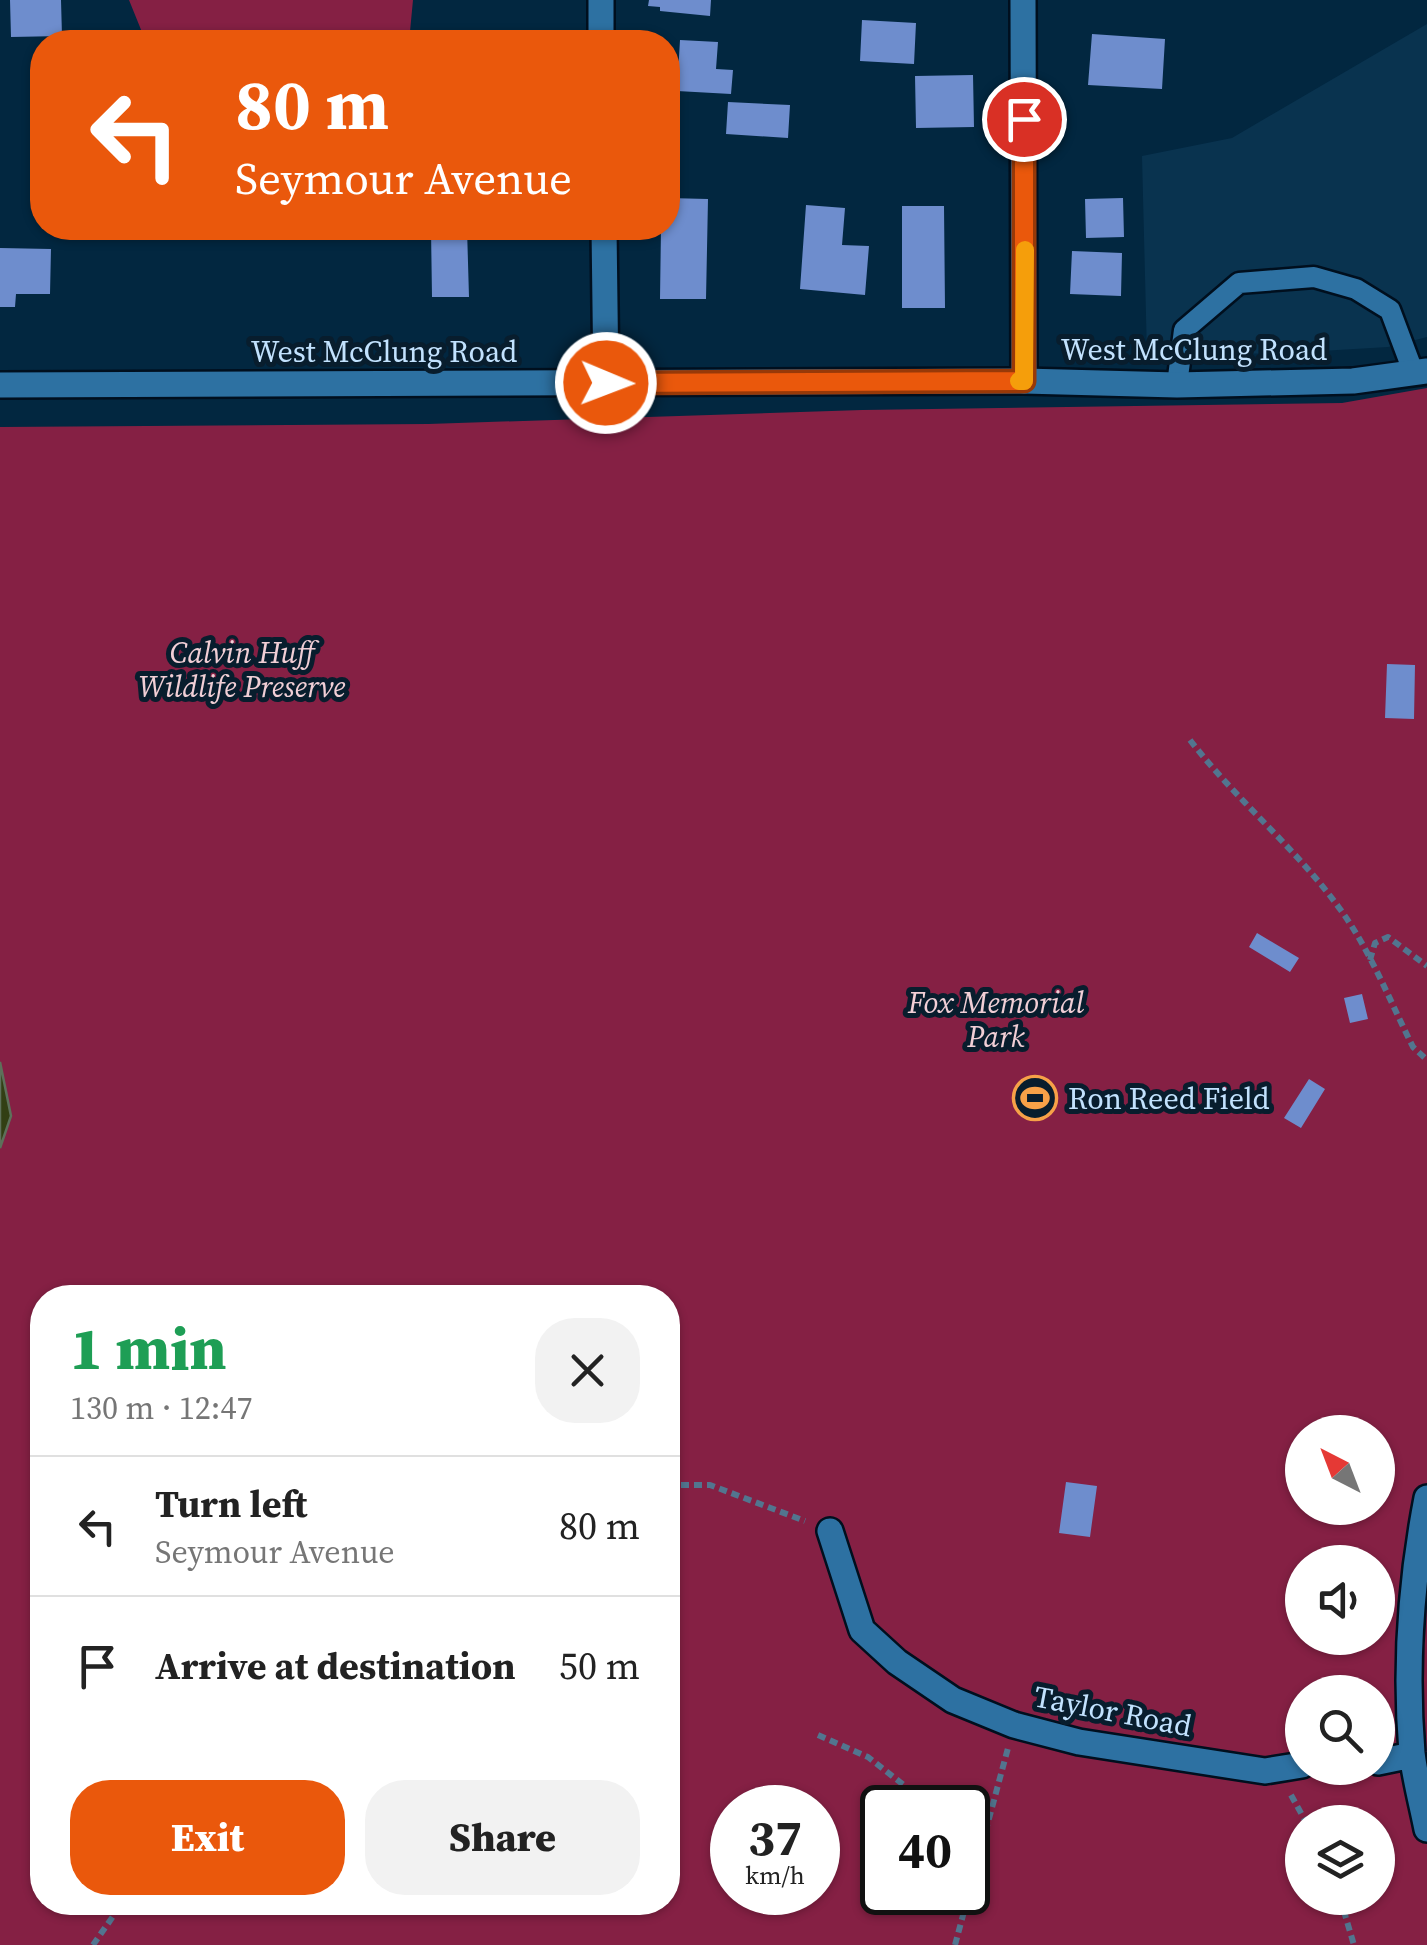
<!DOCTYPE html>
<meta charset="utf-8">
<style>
:root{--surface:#fff;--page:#f2f2f2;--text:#222;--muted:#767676;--line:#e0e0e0;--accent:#ea580c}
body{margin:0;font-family:"Source Serif 4",serif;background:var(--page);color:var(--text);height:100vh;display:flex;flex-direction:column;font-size:38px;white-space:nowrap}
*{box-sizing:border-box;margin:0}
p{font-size:32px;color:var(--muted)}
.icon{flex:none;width:55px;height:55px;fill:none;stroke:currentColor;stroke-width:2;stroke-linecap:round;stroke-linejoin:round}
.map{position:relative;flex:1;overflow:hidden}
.drawer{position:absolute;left:30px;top:1285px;width:650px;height:630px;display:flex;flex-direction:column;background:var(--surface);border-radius:40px;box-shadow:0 2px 8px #0004}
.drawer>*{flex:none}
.top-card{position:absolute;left:30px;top:30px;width:650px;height:210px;border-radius:40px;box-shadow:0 2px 8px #0004;background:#ea580c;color:#fff;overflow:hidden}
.needle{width:65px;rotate:318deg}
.tools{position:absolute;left:1285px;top:1415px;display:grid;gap:20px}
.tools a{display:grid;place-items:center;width:110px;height:110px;border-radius:50%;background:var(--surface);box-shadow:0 2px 8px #0004;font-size:50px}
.speed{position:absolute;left:710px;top:1785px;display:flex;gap:20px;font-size:50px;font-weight:700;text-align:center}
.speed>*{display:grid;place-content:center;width:130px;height:130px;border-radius:50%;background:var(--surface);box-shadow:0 2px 8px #0004;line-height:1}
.speed small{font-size:25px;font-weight:400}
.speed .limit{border:5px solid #111;border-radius:15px;background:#fff;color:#111}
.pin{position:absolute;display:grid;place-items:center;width:85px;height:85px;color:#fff;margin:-42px;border:5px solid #fff;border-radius:50%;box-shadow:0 2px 10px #0007}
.me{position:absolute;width:110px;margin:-55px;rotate:91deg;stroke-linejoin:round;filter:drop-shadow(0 0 8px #0008)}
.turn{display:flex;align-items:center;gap:35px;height:210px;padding:0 40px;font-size:45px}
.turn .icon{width:130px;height:130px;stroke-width:2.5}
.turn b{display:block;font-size:70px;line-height:85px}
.round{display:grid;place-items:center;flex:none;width:105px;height:105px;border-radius:40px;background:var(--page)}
.head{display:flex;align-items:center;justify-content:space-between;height:170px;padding:0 40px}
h1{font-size:60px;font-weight:800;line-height:75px;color:#1e9e55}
.action{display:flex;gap:20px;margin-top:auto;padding:20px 40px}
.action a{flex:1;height:115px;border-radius:40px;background:var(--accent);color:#fff;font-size:40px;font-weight:800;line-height:115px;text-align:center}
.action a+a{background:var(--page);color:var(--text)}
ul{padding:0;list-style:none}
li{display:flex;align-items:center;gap:30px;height:140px;padding:0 40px;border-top:2px solid var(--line)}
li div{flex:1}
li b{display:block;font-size:38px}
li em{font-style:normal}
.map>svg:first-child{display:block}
.built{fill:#09334f}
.green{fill:#852044;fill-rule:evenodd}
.water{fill:#323f14;stroke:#5d705a;stroke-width:2.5}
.building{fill:#6e8dcd}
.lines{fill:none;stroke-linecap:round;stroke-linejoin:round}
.service-casing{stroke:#000f1e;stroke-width:25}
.minor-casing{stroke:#000f1e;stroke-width:30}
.tertiary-casing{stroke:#000f1e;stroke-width:30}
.path{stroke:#52758f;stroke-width:6;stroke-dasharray:8 5;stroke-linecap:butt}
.service{stroke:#2d71a2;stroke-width:20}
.minor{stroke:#2d71a2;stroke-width:25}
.tertiary{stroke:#2d71a2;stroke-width:25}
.route-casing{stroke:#983908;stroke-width:25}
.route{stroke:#ea580c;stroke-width:18}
.slow{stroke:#f59e0b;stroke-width:18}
.labels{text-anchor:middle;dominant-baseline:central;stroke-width:10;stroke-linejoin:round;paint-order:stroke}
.street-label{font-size:30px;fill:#c2e2fe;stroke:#081d2d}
.park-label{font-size:30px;font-style:italic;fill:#f1cfd6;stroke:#081d2d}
.poi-label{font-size:30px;fill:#c2e2fe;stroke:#081d2d;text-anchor:start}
</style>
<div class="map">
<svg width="1427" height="1945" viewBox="0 0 1427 1945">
<rect width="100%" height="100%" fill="#022740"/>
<path class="built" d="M1427 24V337L1388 347 1287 353 1147 355 1142 156 1232 138Z"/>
<path class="green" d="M129 0H413L409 42H146Z
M1427 388V1945H0V427L428 424 862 410 1342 403ZM42 1298H668V1902H42ZM1302 1432H1378V1508H1302ZM1302 1562H1378V1638H1302ZM1302 1692H1378V1768H1302ZM732 1808H818V1892H732ZM882 1808H968V1892H882ZM1302 1822H1378V1898H1302Z"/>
<path class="water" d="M0 1062 11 1116 0 1148Z"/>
<path class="building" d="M10 0H61L62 36 11 37Z
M649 0H711L710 16 660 11V7L648 6Z
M862 20 916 23 914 64 860 61Z
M1092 34 1165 39 1162 89 1088 85Z
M680 40 718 42 716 69 733 70 731 94 677 91Z
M973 75 974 127 916 128 915 76Z
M728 102 790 105 788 138 726 134Z
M668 198 708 199 706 299H660L661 228H668Z
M1123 198 1124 237 1086 238 1085 199Z
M806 205 845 208 842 245 869 246 865 295 800 289Z
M902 206H944L945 308H902Z
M59 228H79V233L59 234Z
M269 228H349V239H269Z
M467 228 469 297H432L431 229Z
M0 248 51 249 50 294H16L15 307H0Z
M1072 251 1122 253 1121 296 1070 294Z
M1387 664 1415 665 1414 719 1385 718Z
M1257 933 1299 958 1290 972 1249 947Z
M1362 994 1368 1019 1350 1023 1344 998Z
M1309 1079 1325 1089 1301 1128 1284 1118Z
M1066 1482 1097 1486 1090 1537 1059 1533Z"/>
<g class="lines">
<defs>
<path id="service" d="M1177 385 1184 330 1239 283 1314 277 1356 289 1390 310 1414 374"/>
<path id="minor" d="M601 0V42
M1023 0 1024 381
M604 228 606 383
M1427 1498C1411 1581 1405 1669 1412 1753 1415 1778 1422 1804 1427 1829
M830 1531 862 1630 897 1662 953 1700 1014 1725 1079 1742 1265 1771 1302 1765
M1378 1762 1412 1755"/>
<path id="tertiary" d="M0 385 1024 381 1177 385 1353 381 1427 371"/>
</defs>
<use href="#service" class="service-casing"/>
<use href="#minor" class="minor-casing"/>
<use href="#tertiary" class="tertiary-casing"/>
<path class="path" d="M1190 740C1236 800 1296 848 1340 909 1370 950 1390 1001 1413 1047L1427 1060
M1370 960 1375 943 1388 937 1427 966
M668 1485H710L805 1521
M818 1735 868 1757 933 1808
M1291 1795 1306 1822
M1340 1898 1354 1945
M93 1945 123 1902
M955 1945 1008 1748"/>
<use href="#service" class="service"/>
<use href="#minor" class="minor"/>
<use href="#tertiary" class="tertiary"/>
</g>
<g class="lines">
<defs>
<path id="route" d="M606 383 1024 381V119"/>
</defs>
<use href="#route" class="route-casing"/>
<use href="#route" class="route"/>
<path class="slow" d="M1019 381H1024L1025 250"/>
</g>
<defs>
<symbol id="stadium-ring" viewBox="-11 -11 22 22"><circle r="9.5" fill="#081d2d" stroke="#f7a148" stroke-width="1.5"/><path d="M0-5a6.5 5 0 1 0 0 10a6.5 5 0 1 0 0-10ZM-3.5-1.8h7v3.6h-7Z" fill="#f7a148"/></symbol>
</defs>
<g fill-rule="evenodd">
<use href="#stadium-ring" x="1010" y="1073" width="50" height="50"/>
</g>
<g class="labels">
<g class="street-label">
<text x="1194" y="349">West McClung Road</text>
<text x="384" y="351">West McClung Road</text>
<text transform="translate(1113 1711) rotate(11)">Taylor Road</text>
</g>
<g class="park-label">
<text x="242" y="652">Calvin Huff<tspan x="242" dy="34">Wildlife Preserve</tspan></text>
<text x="996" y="1002">Fox Memorial<tspan x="996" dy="34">Park</tspan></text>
</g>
<g class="poi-label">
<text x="1068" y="1098">Ron Reed Field</text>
</g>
</g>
</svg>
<div class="tools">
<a><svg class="needle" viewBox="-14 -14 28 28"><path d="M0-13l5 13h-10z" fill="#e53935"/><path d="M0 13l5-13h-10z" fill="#767676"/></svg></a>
<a><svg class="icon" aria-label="sound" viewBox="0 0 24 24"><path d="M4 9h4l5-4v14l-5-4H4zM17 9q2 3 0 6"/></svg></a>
<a><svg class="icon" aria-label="search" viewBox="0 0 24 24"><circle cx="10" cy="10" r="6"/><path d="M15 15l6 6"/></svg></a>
<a><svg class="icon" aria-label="layers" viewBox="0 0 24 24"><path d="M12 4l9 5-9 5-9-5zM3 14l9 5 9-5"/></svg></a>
</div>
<div class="speed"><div>37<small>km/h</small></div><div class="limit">40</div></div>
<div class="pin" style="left:1024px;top:119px;background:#d93025"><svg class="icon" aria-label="arrive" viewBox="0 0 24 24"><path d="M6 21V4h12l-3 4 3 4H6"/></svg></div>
<svg class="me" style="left:606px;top:383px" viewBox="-20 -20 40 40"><circle r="17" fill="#ea580c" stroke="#fff" stroke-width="3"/><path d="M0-11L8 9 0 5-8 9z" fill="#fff"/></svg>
<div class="top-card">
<div class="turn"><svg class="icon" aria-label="left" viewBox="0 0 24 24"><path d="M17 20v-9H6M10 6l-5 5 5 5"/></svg><div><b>80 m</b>Seymour Avenue</div></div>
</div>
<section class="drawer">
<div class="head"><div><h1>1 min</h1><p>130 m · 12:47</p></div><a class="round"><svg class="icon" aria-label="close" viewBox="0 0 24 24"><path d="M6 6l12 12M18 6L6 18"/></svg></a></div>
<ul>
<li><svg class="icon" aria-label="left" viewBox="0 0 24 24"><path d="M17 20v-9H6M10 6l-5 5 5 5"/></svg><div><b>Turn left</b><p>Seymour Avenue</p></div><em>80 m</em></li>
<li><svg class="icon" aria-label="arrive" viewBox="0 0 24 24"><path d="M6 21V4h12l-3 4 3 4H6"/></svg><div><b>Arrive at destination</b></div><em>50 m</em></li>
</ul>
<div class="action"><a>Exit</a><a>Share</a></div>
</section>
</div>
